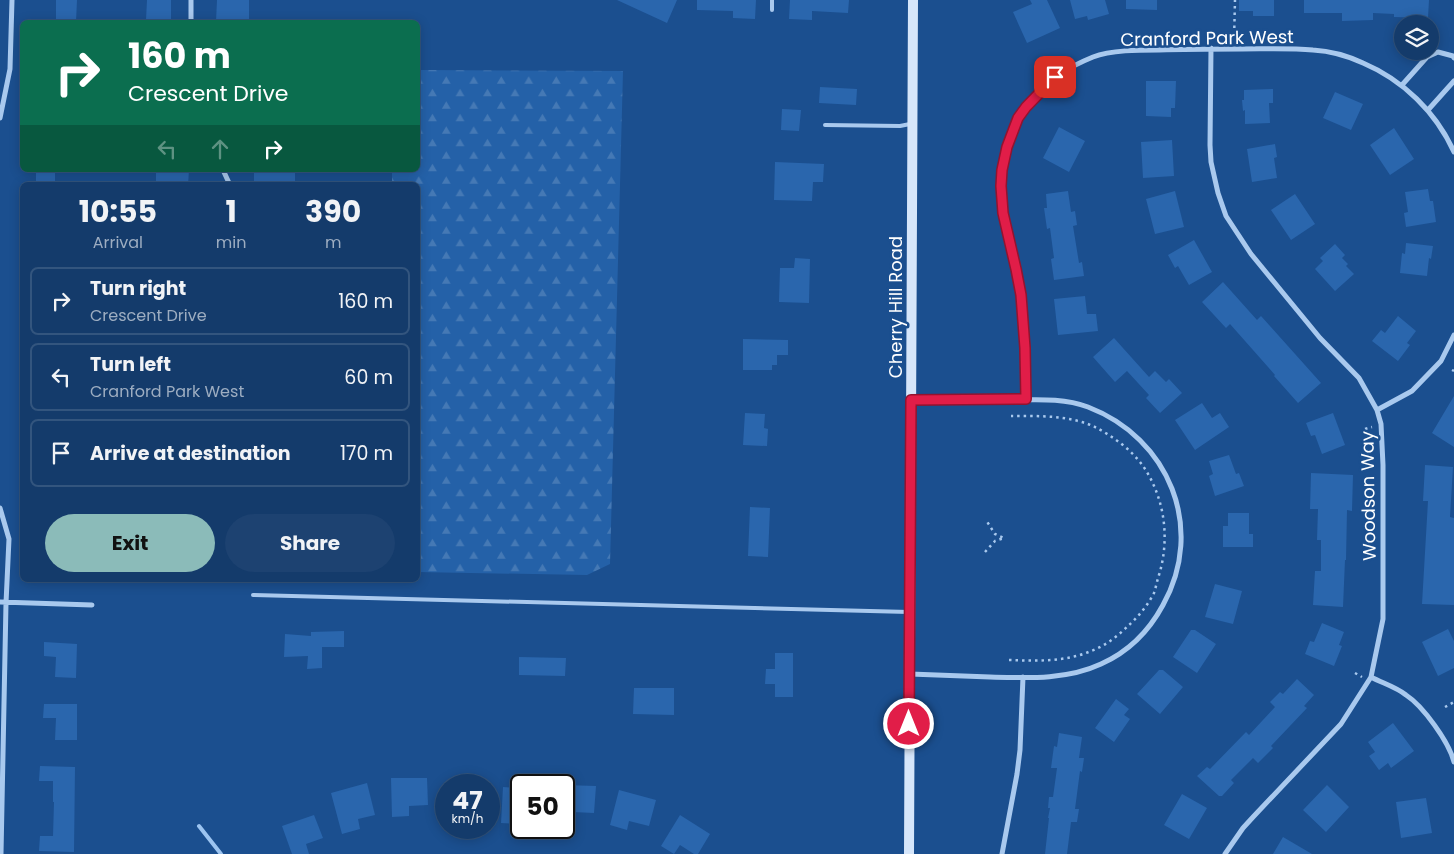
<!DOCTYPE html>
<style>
:root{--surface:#143b6b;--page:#1d4271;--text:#f1f3f6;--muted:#9dadc1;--line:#33557e;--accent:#8bbbb9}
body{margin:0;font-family:Poppins,sans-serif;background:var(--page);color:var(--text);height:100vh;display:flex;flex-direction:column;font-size:19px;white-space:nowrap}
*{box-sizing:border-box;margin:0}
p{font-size:16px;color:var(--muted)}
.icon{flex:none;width:28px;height:28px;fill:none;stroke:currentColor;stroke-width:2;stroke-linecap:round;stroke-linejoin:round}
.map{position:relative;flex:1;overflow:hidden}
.sheet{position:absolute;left:20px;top:182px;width:400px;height:400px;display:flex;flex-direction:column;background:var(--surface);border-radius:8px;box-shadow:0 2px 12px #0003,0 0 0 1px var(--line)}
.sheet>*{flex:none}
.hud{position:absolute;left:20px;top:20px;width:400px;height:152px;border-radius:8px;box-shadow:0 2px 12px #0003,0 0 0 1px var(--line);background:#0b6e4f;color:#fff;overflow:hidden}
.tools{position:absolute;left:1394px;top:15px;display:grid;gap:10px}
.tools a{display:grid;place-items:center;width:45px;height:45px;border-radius:50%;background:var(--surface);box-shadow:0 2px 12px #0003,0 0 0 1px var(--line);font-size:25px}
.speed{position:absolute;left:435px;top:774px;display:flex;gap:10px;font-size:25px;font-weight:700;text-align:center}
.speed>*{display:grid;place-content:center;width:65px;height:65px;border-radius:50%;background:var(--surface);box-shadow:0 2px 12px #0003,0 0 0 1px var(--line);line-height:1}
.speed small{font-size:12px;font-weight:400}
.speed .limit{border:2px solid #111;border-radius:8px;background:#fff;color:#111}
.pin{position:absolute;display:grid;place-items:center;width:42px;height:42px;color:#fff;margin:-21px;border-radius:10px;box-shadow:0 2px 8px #0006}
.me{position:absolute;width:55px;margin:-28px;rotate:0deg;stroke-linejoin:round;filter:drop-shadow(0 0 4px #0008)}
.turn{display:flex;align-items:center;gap:18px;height:105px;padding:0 25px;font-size:22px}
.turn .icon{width:65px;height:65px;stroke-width:2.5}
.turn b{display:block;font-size:35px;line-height:42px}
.lanes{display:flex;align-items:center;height:48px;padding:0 25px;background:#0003;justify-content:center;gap:25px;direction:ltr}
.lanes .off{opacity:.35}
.eta{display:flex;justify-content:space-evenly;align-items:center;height:85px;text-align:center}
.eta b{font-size:30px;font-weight:700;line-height:35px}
.button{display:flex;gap:10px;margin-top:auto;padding:10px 25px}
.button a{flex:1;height:58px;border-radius:30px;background:var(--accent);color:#111;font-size:20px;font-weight:700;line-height:58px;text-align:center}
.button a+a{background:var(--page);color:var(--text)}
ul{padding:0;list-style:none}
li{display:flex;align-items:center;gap:15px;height:68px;margin:0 10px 8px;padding:0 15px;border:2px solid var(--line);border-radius:8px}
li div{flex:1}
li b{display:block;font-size:19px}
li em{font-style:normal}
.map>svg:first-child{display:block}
.forest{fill:url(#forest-firs)}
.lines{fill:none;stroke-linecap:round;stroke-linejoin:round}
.stream{stroke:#9cc4f0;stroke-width:4}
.building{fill:#2a66ad}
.path{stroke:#a9c9ee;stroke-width:2.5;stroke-dasharray:2.5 4;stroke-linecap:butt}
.service{stroke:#a9c9ee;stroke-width:4}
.minor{stroke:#a9c9ee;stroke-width:5}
.secondary{stroke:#d6e6fa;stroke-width:10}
.route-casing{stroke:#92132f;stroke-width:12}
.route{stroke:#e11d48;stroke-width:9}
.labels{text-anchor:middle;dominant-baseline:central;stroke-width:5;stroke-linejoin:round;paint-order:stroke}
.street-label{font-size:18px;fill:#fff;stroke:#1b4f8f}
</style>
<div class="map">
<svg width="1454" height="854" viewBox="0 0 1454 854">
<defs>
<pattern id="forest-firs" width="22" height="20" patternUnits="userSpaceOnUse" patternTransform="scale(1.25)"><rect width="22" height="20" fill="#2461a8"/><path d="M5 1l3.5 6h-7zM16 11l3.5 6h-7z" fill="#4579b5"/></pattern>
</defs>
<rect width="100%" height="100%" fill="#1b4f8f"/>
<path class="forest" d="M418 70 623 71 610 564 587 575 418 572V185H392V170H418Z"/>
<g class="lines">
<path class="stream" d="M199 826 221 854"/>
</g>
<path class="building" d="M56 0H77L76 22H56Z
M147 0H171V20H146Z
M217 0H249V22H216Z
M617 0H677L667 23Z
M697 0H756L755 19 733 18V11L697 10Z
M790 0H849L848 13 812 11V20L789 19Z
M1030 0H1047L1060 28 1027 43 1013 12 1032 4Z
M1070 0H1105L1109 14 1088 20 1087 16 1075 19Z
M1126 0H1157V10L1126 9Z
M1239 0H1274V16H1253V11H1239Z
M1304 0H1429L1428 18 1394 17V14L1373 13V20L1342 21V13H1304Z
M1146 81H1176L1175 108H1171V117L1146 116Z
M820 87 857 89 856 105 819 103Z
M1273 89V103H1269L1270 123 1245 124V110L1243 111 1242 100H1244V90Z
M1335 92 1363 104 1351 130 1323 118Z
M782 109 801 110 799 131 781 130Z
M1059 127 1085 141 1069 172 1043 158Z
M1394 128 1414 159 1390 175 1370 145Z
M1172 140 1174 176 1143 178 1141 142Z
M1275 144 1277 157 1274 158 1277 178 1252 182 1247 149Z
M775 162 824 164 823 182H813L812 201 774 200Z
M156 170H189L188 185H156Z
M254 170 295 171V185H260V184L254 183Z
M36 171 55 172V185H36Z
M1428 189 1430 201H1433L1436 222 1406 227 1404 213 1408 212 1405 192Z
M1068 191 1071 212 1075 211 1077 225 1073 226 1079 263 1082 262 1084 276 1054 280 1051 259 1054 258 1050 228 1047 229 1044 208H1047L1046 194Z
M1175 191 1184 227 1155 234 1146 199Z
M1295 194 1315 224 1291 240 1271 210Z
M1194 240 1212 272 1189 285 1178 266 1175 268 1168 255Z
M1406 243 1433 246 1431 259 1429 258 1427 276 1400 273 1402 253 1405 254Z
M1335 244 1345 255 1342 258 1348 264 1346 266 1354 274 1335 291 1315 269 1323 261 1320 258Z
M795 258 810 259 809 303 779 302 780 268H794Z
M1223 282 1257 320 1261 316 1321 383 1298 403 1274 376 1275 375 1230 324 1226 328 1202 302Z
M1085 296 1087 314H1096L1098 331 1058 335 1054 299Z
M1398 316 1416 331 1407 343 1410 345 1398 361 1372 341 1381 330 1385 333Z
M1114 338 1149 377 1155 371 1166 382 1169 379 1182 393 1160 413 1146 398 1149 395 1127 371 1115 382 1093 357Z
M743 339 788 340V355H777V365H772V370H743Z
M1454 396V447L1432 433Z
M1202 403 1212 418 1220 413 1229 427 1195 450 1175 420Z
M745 413 765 414 764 428 768 429 767 446 743 445Z
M1333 413 1345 445 1322 454 1315 435 1311 436 1306 423Z
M1229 455 1236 474 1239 473 1244 486 1215 496 1209 476 1213 474 1209 461Z
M1425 465 1453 467 1450 517 1454 518V605L1422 604 1428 501H1423Z
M1311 473 1353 475 1352 511 1347 510 1346 560H1345L1343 607 1313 605 1315 571H1321V540H1317L1318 509H1310Z
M750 507 770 508 768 557 748 556Z
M1228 513H1249V534H1253V547H1223V526H1228Z
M1215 584 1242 591 1233 624 1205 617Z
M1322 623 1344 632 1339 645 1342 646 1334 666 1305 654 1310 641 1314 642Z
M1448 629 1454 641V668L1438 676 1422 642Z
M1191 630H1195L1216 644 1197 673 1173 657Z
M344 631V647H322V668L307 669 308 656 284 657 285 634 311 636V632Z
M44 642 77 644 76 678 55 677 56 657 44 656Z
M775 653H793V697H775V684H765L766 669H775Z
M519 657 566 658 565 676 519 675Z
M1159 670H1163L1183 687 1160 714 1137 694Z
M1297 679 1314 695 1304 706 1307 708 1271 746 1273 748 1258 763 1253 758 1231 780 1234 783 1222 796H1219L1197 776 1207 767 1210 769 1246 732 1249 735 1275 707 1270 702 1280 692 1283 694Z
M634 688H674V715L633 714Z
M1116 699 1129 709 1124 715 1130 719 1114 742 1095 728Z
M44 704H77V740H55L56 718H43Z
M1393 723 1414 751 1391 768 1388 763 1379 770 1369 756 1375 752 1368 742Z
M1059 733 1082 737 1079 758H1084L1082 772 1080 771 1075 809H1079L1077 822H1071L1067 854H1045L1049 818H1048L1050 808H1048L1049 797H1053L1057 768H1051L1054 746 1057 747Z
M40 766 75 767 74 852 39 851 40 836H53L54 802H53V781H39Z
M391 778H427L428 805 409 806V816L392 817Z
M367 783 375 815 358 819 360 829 342 834 331 793Z
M564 785 596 786 594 813 573 812 572 833H564Z
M1327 785 1349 807 1326 832 1303 810Z
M503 787 521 788V815H519L518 824 501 823Z
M619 790 656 800 649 826 629 821 627 830 610 825Z
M1182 794 1207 808 1189 839 1164 825Z
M1426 798 1432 833 1401 838 1396 802Z
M314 815 323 838 306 844 309 854H292L282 826Z
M680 815 710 834 698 854H694L680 845 674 854 661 846Z
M1283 837 1312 854H1273Z"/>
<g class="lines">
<path class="path" d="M1234 41 1235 0
M1452 370 1454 371
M1365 429 1372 427
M985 552 995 541 1004 538 995 534 986 520
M1009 660C1037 661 1065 662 1091 651 1105 646 1118 636 1128 626 1138 617 1148 605 1154 593 1156 587 1157 581 1159 575 1170 539 1165 498 1143 466 1131 449 1111 435 1093 426 1067 415 1038 416 1011 416
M1355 673 1362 677
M1445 707 1454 702"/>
<path class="service" d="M772 10V0
M825 125 900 126 910 124
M253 595 909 612"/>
<path class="minor" d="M191 22V0
M1211 48 1210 145 1211 162 1218 193 1226 216 1251 254 1320 338 1359 378 1377 410 1381 424 1383 465V619L1371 677 1341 724 1254 816 1243 828 1225 854
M1402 85 1427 57 1438 52 1453 56 1454 58
M1428 110 1454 81
M0 118 10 69 12 0
M223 170 230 185
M1026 399C1025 364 1025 330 1021 296 1013 231 984 184 1018 119 1025 107 1043 87 1054 78 1062 71 1083 61 1093 57 1111 50 1139 50 1159 50 1187 49 1214 49 1242 49 1266 49 1290 48 1313 50 1330 51 1348 56 1363 63 1403 80 1436 112 1454 152
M1377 410 1412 391 1441 361 1454 335
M0 508 9 539 6 603 1 854
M0 602 92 605
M910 674C937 675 963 676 990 677 1027 678 1067 680 1101 664 1128 652 1149 631 1163 605 1206 528 1169 438 1088 407 1062 397 1033 400 1006 400 974 400 943 399 911 399
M1371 677C1382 683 1396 687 1406 695 1423 706 1449 742 1454 762
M1002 854 1017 774 1020 750 1023 677"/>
<path class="secondary" d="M909 854 913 0"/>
</g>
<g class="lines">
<defs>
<path id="route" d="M909 724 911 400 1026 399 1025 348 1021 295 1016 269 1003 213 1001 186 1002 170 1007 147 1018 118 1026 107 1055 77"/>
</defs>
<use href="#route" class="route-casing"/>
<use href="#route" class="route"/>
</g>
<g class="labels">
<g class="street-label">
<text transform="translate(1207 38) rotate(-1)">Cranford Park West</text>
<text transform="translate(895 307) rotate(-90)">Cherry Hill Road</text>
<text transform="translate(1368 496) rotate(-91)">Woodson Way</text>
</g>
</g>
</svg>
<div class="tools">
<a><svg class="icon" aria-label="layers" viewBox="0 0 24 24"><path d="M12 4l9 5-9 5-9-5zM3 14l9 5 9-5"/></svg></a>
</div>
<div class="speed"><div>47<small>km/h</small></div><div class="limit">50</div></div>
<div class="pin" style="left:1055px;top:77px;background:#d93025"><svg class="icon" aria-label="arrive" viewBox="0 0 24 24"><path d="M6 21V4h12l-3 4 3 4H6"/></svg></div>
<svg class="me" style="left:909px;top:724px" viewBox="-20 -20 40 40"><circle r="17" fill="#e11d48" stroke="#fff" stroke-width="3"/><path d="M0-11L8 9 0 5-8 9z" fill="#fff"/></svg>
<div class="hud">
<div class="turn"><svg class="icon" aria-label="right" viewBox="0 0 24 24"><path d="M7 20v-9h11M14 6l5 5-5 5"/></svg><div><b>160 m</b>Crescent Drive</div></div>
<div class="lanes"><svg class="icon off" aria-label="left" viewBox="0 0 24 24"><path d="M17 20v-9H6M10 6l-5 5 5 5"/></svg><svg class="icon off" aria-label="ahead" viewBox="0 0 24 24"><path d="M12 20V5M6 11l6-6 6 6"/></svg><svg class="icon" aria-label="right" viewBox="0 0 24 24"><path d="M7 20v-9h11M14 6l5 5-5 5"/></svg></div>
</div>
<section class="sheet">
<div class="eta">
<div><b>10:55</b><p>Arrival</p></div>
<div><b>1</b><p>min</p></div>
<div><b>390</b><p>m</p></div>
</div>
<ul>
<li><svg class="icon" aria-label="right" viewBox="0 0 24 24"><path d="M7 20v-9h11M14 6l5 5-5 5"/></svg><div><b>Turn right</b><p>Crescent Drive</p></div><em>160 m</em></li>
<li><svg class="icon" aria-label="left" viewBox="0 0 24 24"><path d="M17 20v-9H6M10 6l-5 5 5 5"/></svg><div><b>Turn left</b><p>Cranford Park West</p></div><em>60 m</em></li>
<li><svg class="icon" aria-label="arrive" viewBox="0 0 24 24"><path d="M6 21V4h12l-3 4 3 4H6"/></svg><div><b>Arrive at destination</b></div><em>170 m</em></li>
</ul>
<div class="button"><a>Exit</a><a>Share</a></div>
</section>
</div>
